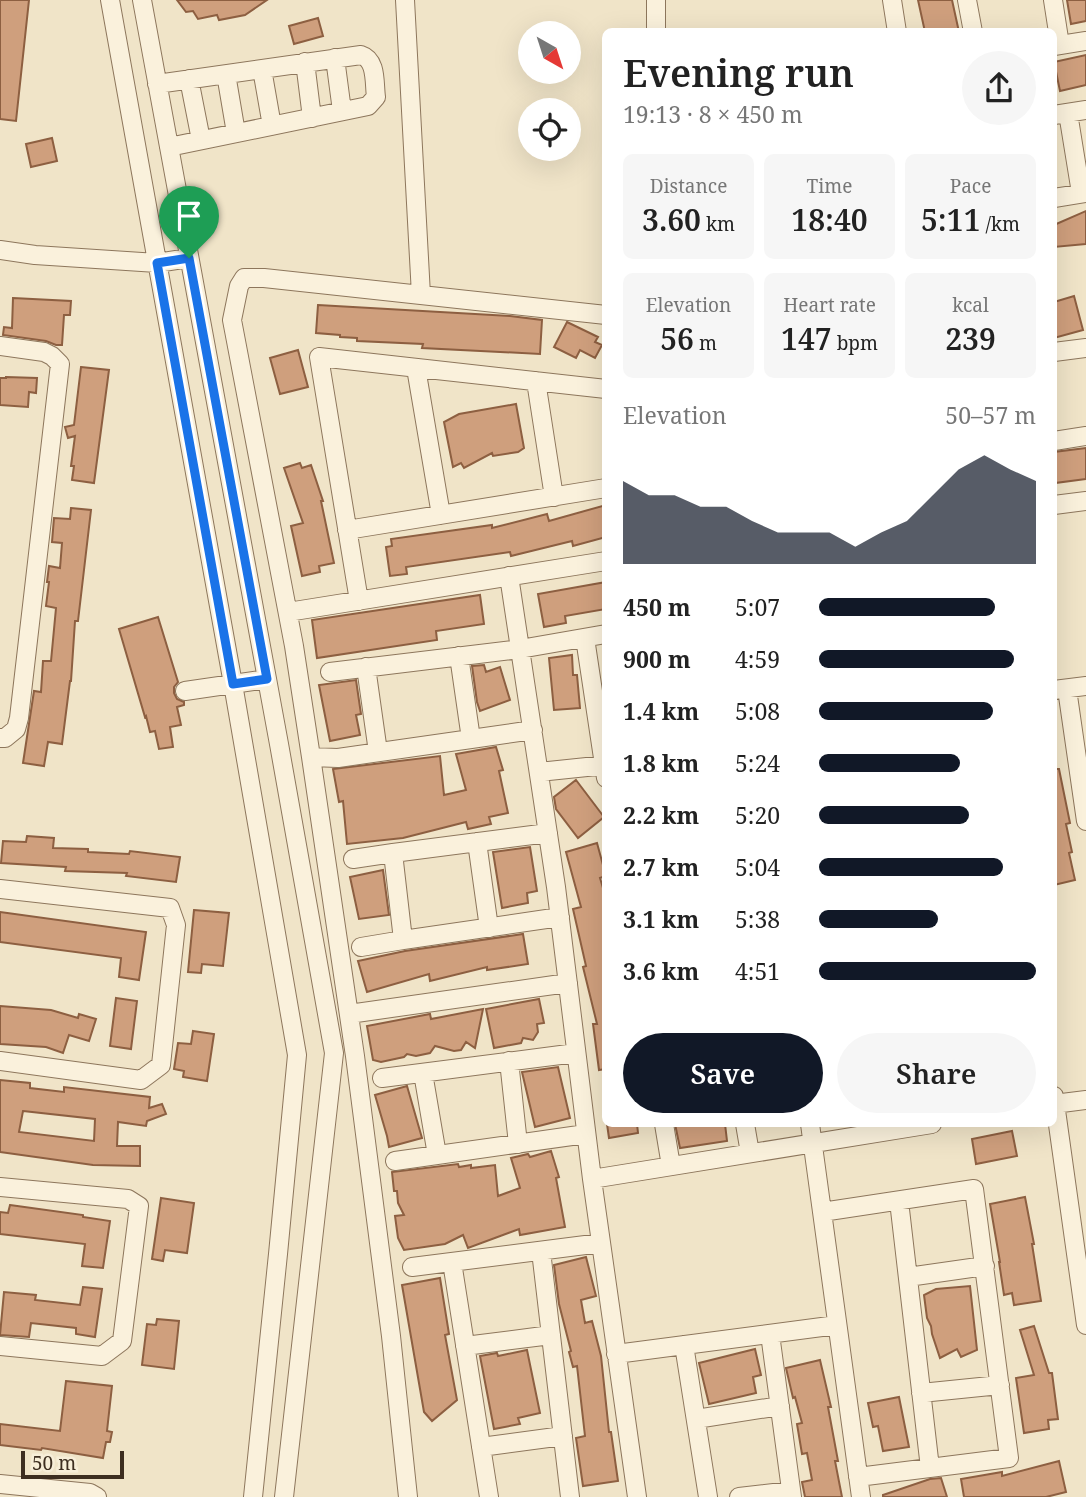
<!DOCTYPE html>
<html lang="en">
<head>
<meta charset="utf-8">
<style>
  body { margin:0; font-family:"Noto Serif",serif; background:#f6f6f6; color:#222; height:100vh; display:flex; flex-direction:column; font-size:26px; white-space:nowrap }
  * { box-sizing:border-box; margin:0 }
  p { font-size:23px; color:#767676 }
  .icon { flex:none; width:38px; height:38px; fill:none; stroke:currentColor; stroke-width:2; stroke-linecap:round; stroke-linejoin:round }
  .map { position:relative; flex:1; overflow:hidden }
  .panel { position:absolute; left:602px; top:28px; width:455px; height:1099px; display:flex; flex-direction:column; background:#fff; border-radius:10px; box-shadow:0 7px 28px #0002 }
  .panel>* { flex:none }
  .needle { width:46px; rotate:141deg }
  .tools { position:absolute; left:518px; top:21px; display:grid; gap:14px }
  .tools a { display:grid; place-items:center; width:63px; height:63px; border-radius:50%; background:#fff; box-shadow:0 7px 28px #0002; font-size:35px }
  .scale { position:absolute; left:21px; bottom:18px; width:103px; box-sizing:border-box; padding-left:7px; border:4px solid #3d2e20; border-top:0; font-size:19px; line-height:24px; white-space:nowrap; color:#3d2e20; -webkit-text-stroke:5px #f7eed8; paint-order:stroke }
  .pin { position:absolute; display:grid; place-items:center; width:60px; height:60px; color:#fff; margin:-72px -30px; border-radius:50% 50% 50% 0; rotate:-45deg; box-shadow:0 0 7px #0007 }
  .pin .icon { rotate:45deg }
  .round { display:grid; place-items:center; flex:none; width:74px; height:74px; border-radius:37px; background:#f6f6f6 }
  .summary { display:flex; align-items:center; justify-content:space-between; height:119px; padding:0 21px }
  h1 { font-size:38px; font-weight:600; line-height:52px }
  .metrics { display:grid; grid-template-columns:repeat(3,1fr); gap:10px; height:119px; padding:7px 21px }
  .metrics div { display:grid; align-content:center; border-radius:10px; background:#f6f6f6; text-align:center }
  .metrics b { font-size:30px; font-weight:600 }
  .metrics small { font-size:19px; font-weight:400 }
  .metrics p { font-size:19px }
  .chart { height:196px; padding:14px 21px }
  .chart p { display:flex; justify-content:space-between }
  .chart svg { width:100%; height:126px; margin-top:7px; fill:#111827; opacity:.7 }
  .action { display:flex; gap:14px; margin-top:auto; padding:14px 21px }
  .action a { flex:1; height:80px; border-radius:42px; background:#111827; color:#fff; font-size:28px; font-weight:600; line-height:80px; text-align:center }
  .action a+a { background:#f6f6f6; color:#222 }
  ul { padding:0 21px; list-style:none; font-size:23px }
  li { display:grid; grid-template-columns:112px 84px 1fr; align-items:center; height:52px }
  li i { height:18px; border-radius:9px; background:#111827 }
  .map>svg:first-child { display:block }
  .building { fill:#cf9f7d; stroke:#8d5f41; stroke-width:2; fill-rule:evenodd }
  .lines { fill:none; stroke-linecap:round; stroke-linejoin:round }
  .minor-casing { stroke:#8d765c; stroke-width:20 }
  .minor { stroke:#faf1dc; stroke-width:18 }
  .route-casing { stroke:#fff; stroke-width:14 }
  .route { stroke:#1a73e8; stroke-width:9 }
</style>
</head>
<body>
<div class="map">
<svg width="1086" height="1497" viewBox="0 0 1086 1497">
  <rect width="100%" height="100%" fill="#f0e4c8"/>
  <path class="building" d="M0 0H29L16 121 0 119Z
    M177 0H267L245 15 219 20 217 15 198 19 193 11 186 12Z
    M918 0H952L959 32H925Z
    M1067 0H1086V21L1071 24Z
    M318 18 323 36 294 44 289 26Z
    M1086 55V85L1060 91 1054 62Z
    M52 138 57 161 31 167 26 144Z
    M1086 211V244L1054 247V225Z
    M1074 296 1083 330 1054 338V302Z
    M13 298 71 301 70 315H64L62 345H56L46 341 3 335 4 327 12 328Z
    M318 305 510 316 542 320 540 354 422 348 423 344 357 341V338L340 337V335L316 333Z
    M567 322 598 337 595 342 602 345 595 358 580 350 576 358 554 347Z
    M298 350 308 387 280 394 270 358Z
    M81 367 109 370 94 483 72 480 74 466H71L75 436 68 438 65 427 74 425Z
    M6 377 37 378 36 393 29 392 28 407 0 405V378H6Z
    M516 404 524 448 518 452 493 456 492 453 464 468 461 463 453 467 444 422 459 414Z
    M1086 448V479L1055 483 1054 452Z
    M300 463 302 468 311 465 323 501H321L334 563 319 566 320 572 302 576 291 526 303 523 284 468Z
    M606 505V537L573 546 572 541 511 556 510 552 406 567 407 574 390 576 386 547 392 546 391 539 492 525V528L547 514 549 521Z
    M71 508 91 510 78 621H75L71 681H70L62 744 48 742 44 766 23 763 34 691 41 692 43 661H51L56 608 46 606 49 582H47L49 566 60 568 62 543 52 542 54 518 70 519Z
    M606 582V609L565 616 566 623 544 627 538 594Z
    M480 595 484 624 436 631 437 640 317 658 312 620Z
    M158 617 178 682 174 687V693L177 699 184 702V705L177 707 181 725 170 727 173 747 159 749 155 731 150 732 146 716 145 717 119 629Z
    M572 655 573 675H577L580 708 554 710 549 658Z
    M484 665 486 672 500 667 510 700 480 711 477 702 472 666Z
    M356 680 361 714 356 715 360 735 330 741 319 685Z
    M496 747 503 770 499 771 508 813 489 817 491 824 468 829 466 822 403 838 347 844 343 801 339 802 333 769 440 756 444 795 466 790 456 754Z
    M1054 769H1059L1070 823 1066 824 1072 852 1069 853 1075 880 1054 885Z
    M576 780 604 817 578 838 556 809 554 797Z
    M27 836 54 838 53 848 88 849V852L129 854 130 851 180 857 176 882 126 876 127 873 65 871 66 867 1 863 3 841 26 842Z
    M597 843 606 876 600 878 606 898V1069L599 1070 593 1024H597L583 967 586 966 573 909 581 907 566 852Z
    M530 847 537 891 527 893 528 903 502 908 493 852Z
    M383 870 389 915 359 919 350 877Z
    M194 910 229 913 223 966 202 964 201 973 188 972Z
    M0 912 146 932 139 980 119 977 121 958 0 942Z
    M523 934 528 964 487 970V967L430 981 429 974 367 992 358 961 405 951Z
    M116 998 137 1001 131 1049 110 1046Z
    M539 999 544 1023 537 1024 538 1032 533 1040 523 1038 521 1043 494 1048 486 1009Z
    M0 1006 51 1010 78 1018 79 1014 96 1019 89 1041 69 1035 63 1053 46 1047 0 1044Z
    M483 1009 475 1048 466 1042 461 1050 454 1051 435 1046 430 1053 416 1056 407 1054 404 1057 381 1062 373 1060 367 1026 430 1014 431 1019Z
    M193 1031 214 1034 207 1081 183 1077 184 1071 174 1069 178 1043 191 1044Z
    M558 1067 570 1118 535 1127 522 1072Z
    M0 1080 30 1083V1088L64 1092V1087L150 1097 149 1108 162 1104 166 1114 147 1121 146 1126 118 1122 117 1146H140V1166L93 1165 0 1152ZM23 1111 95 1119 94 1141 19 1132Z
    M407 1086 422 1138 389 1147 387 1136 375 1095Z
    M607 1124H637L638 1133 609 1138Z
    M675 1124H725L727 1141 680 1148Z
    M1012 1131 1017 1156 976 1164 972 1139Z
    M551 1151 559 1177 556 1178 565 1227 520 1235 519 1229 468 1248 463 1235 445 1244 404 1250 398 1238 395 1216 404 1215 398 1203 397 1191H394L392 1172 458 1164 459 1167 471 1165V1168L495 1165 498 1196 520 1188 511 1158 528 1154 530 1157Z
    M1025 1197 1034 1244H1032L1041 1301 1014 1305 1012 1293 1004 1295 999 1262H1000L990 1204Z
    M161 1198 194 1203 187 1253 165 1250 163 1261 152 1259Z
    M10 1205 83 1215V1217L110 1221 103 1268 82 1266 85 1244 0 1234V1212L8 1213Z
    M586 1257 596 1296 581 1300 585 1323 592 1321 601 1356 609 1432H611L618 1481 583 1486 576 1438 585 1436 577 1366 573 1367 569 1352 571 1351 559 1304 554 1265Z
    M440 1278 449 1334 445 1335 457 1400 432 1421 424 1412 402 1285Z
    M970 1286 977 1350 961 1357 957 1349 940 1358 932 1334 931 1326 927 1318 924 1295 936 1289Z
    M83 1287 102 1289 95 1337 76 1334V1328L31 1323 29 1337 0 1335 4 1292 36 1295 35 1300 80 1305Z
    M157 1319 179 1321 174 1369 142 1365 147 1324 156 1325Z
    M1034 1326 1049 1373H1052L1058 1419 1048 1420 1049 1429 1024 1433 1016 1378 1034 1375 1020 1330Z
    M755 1349 761 1375 753 1377 756 1393 709 1404 699 1363Z
    M527 1350 540 1413 518 1418 520 1424 494 1429 480 1356 497 1353 498 1356Z
    M820 1360 831 1407H828L838 1461H835L842 1497H805L802 1482 812 1480 807 1453 802 1454 797 1424 802 1423 795 1397 793 1398 786 1368Z
    M66 1381 112 1386 107 1431 112 1432 110 1442H106L103 1458 42 1448 41 1450 0 1445V1424L60 1431Z
    M899 1397 909 1447 883 1451 878 1426 873 1427 868 1403Z
    M1059 1461 1066 1492 1046 1497H964L961 1479 1002 1472V1476Z
    M941 1478 947 1497H883V1495L930 1479Z"/>
  <g class="lines">
    <g class="minor-casing">
      <path id="minor" d="M110 0 233 684 297 1055 278 1254 253 1497
        M142 0 279 744 334 1053 284 1497
        M405 0 421 295
        M892 0 897 32
        M967 0 973 32
        M1053 0 1060 45
        M656 32V0
        M1054 46 1086 41
        M335 58 342 111
        M305 62 312 118
        M262 69 272 126
        M226 74 236 133
        M189 79 201 140
        M157 84 361 55C377 60 374 83 376 97L368 106 169 147
        M1068 113 1081 193
        M1054 115 1086 110
        M1054 198 1086 193
        M0 250 35 255 157 263 189 258
        M0 346 44 352 52 356 60 364 19 718 16 729 5 738H0
        M1054 352 1086 348
        M416 368 441 515
        M536 381 554 497
        M1054 441 1086 436
        M1054 505 1086 501
        M347 530 606 488
        M509 576 556 887 592 1179 637 1497
        M359 601 319 357 606 389
        M288 612 606 561
        M585 638 606 778
        M366 667 378 752
        M330 672 520 649 606 634
        M1067 689 1086 821
        M1054 690 1086 686
        M185 691 267 679
        M471 739 533 730
        M311 757 338 758 471 739 459 656
        M539 772 606 765
        M548 833 393 853 403 940 560 917
        M477 842 489 928
        M353 859 393 853
        M0 889 170 908 176 925 161 1065 141 1080 0 1061
        M361 947 403 940
        M349 1014 568 983
        M509 1061 518 1144
        M423 1073 437 1155
        M382 1078 576 1053
        M1054 1096 1086 1325
        M1054 1104 1086 1100
        M664 1124 671 1166
        M745 1124 750 1153
        M810 1124 861 1497
        M395 1161 586 1134
        M592 1179 932 1124
        M0 1187 128 1199 139 1206 122 1341 102 1356 0 1346
        M899 1201 930 1468
        M822 1212 974 1189 1009 1458 858 1477
        M541 1251 570 1497
        M452 1262 489 1497
        M412 1267 601 1243
        M908 1277 985 1266
        M770 1334 792 1497
        M684 1345 708 1497
        M465 1346 551 1335
        M616 1354 837 1325
        M921 1393 1000 1385
        M696 1419 780 1406
        M481 1447 563 1436
        M0 1484 90 1493 97 1497
        M408 1497 391 1336 355 1056 311 757 294 646 232 320 239 286 244 278H264L606 315
        M739 1497 791 1491"/>
    </g>
    <use href="#minor" class="minor"/>
  </g>
  <g class="lines">
    <g class="route-casing">
      <path id="route" d="M189 258 267 679 233 684 157 263Z"/>
    </g>
    <use href="#route" class="route"/>
  </g>
</svg>
<div class="tools">
<a><svg class="needle" viewBox="-14 -14 28 28"><path d="M0-13l5 13h-10z" fill="#e53935"/><path d="M0 13l5-13h-10z" fill="#767676"/></svg></a>
<a><svg class="icon" aria-label="locate" viewBox="0 0 24 24"><circle cx="12" cy="12" r="6"/><path d="M12 2v4M12 18v4M2 12h4M18 12h4"/></svg></a>
</div>
<div class="scale">50 m</div>
<div class="pin" style="left:189px;top:258px;background:#1e9e55"><svg class="icon" aria-label="arrive" viewBox="0 0 24 24"><path d="M6 21V4h12l-3 4 3 4H6"/></svg></div>
<section class="panel">
<div class="summary"><div><h1>Evening run</h1><p>19:13 · 8 × 450 m</p></div><a class="round"><svg class="icon" aria-label="share" viewBox="0 0 24 24"><path d="M12 15V3M7 8l5-5 5 5M5 13v7h14v-7"/></svg></a></div>
<div class="metrics">
<div><p>Distance</p><b>3.60<small> km</small></b></div>
<div><p>Time</p><b>18:40</b></div>
<div><p>Pace</p><b>5:11<small> /km</small></b></div>
</div>
<div class="metrics">
<div><p>Elevation</p><b>56<small> m</small></b></div>
<div><p>Heart rate</p><b>147<small> bpm</small></b></div>
<div><p>kcal</p><b>239</b></div>
</div>
<div class="chart"><p><span>Elevation</span>50–57 m</p>
<svg viewBox="0 0 160 44" preserveAspectRatio="none"><path d="M0 44V15L10 20L20 20L30 24L40 24L50 29L60 33L70 33L80 33L90 38L100 33L110 29L120 20L130 11L140 6L150 11L160 15V44z"/></svg>
</div>
<ul>
<li><b>450 m</b>5:07<i style="width:81%"></i></li>
<li><b>900 m</b>4:59<i style="width:90%"></i></li>
<li><b>1.4 km</b>5:08<i style="width:80%"></i></li>
<li><b>1.8 km</b>5:24<i style="width:65%"></i></li>
<li><b>2.2 km</b>5:20<i style="width:69%"></i></li>
<li><b>2.7 km</b>5:04<i style="width:85%"></i></li>
<li><b>3.1 km</b>5:38<i style="width:55%"></i></li>
<li><b>3.6 km</b>4:51<i style="width:100%"></i></li>
</ul>
<div class="action"><a>Save</a><a>Share</a></div>
</section>
</div>
</body>
</html>
